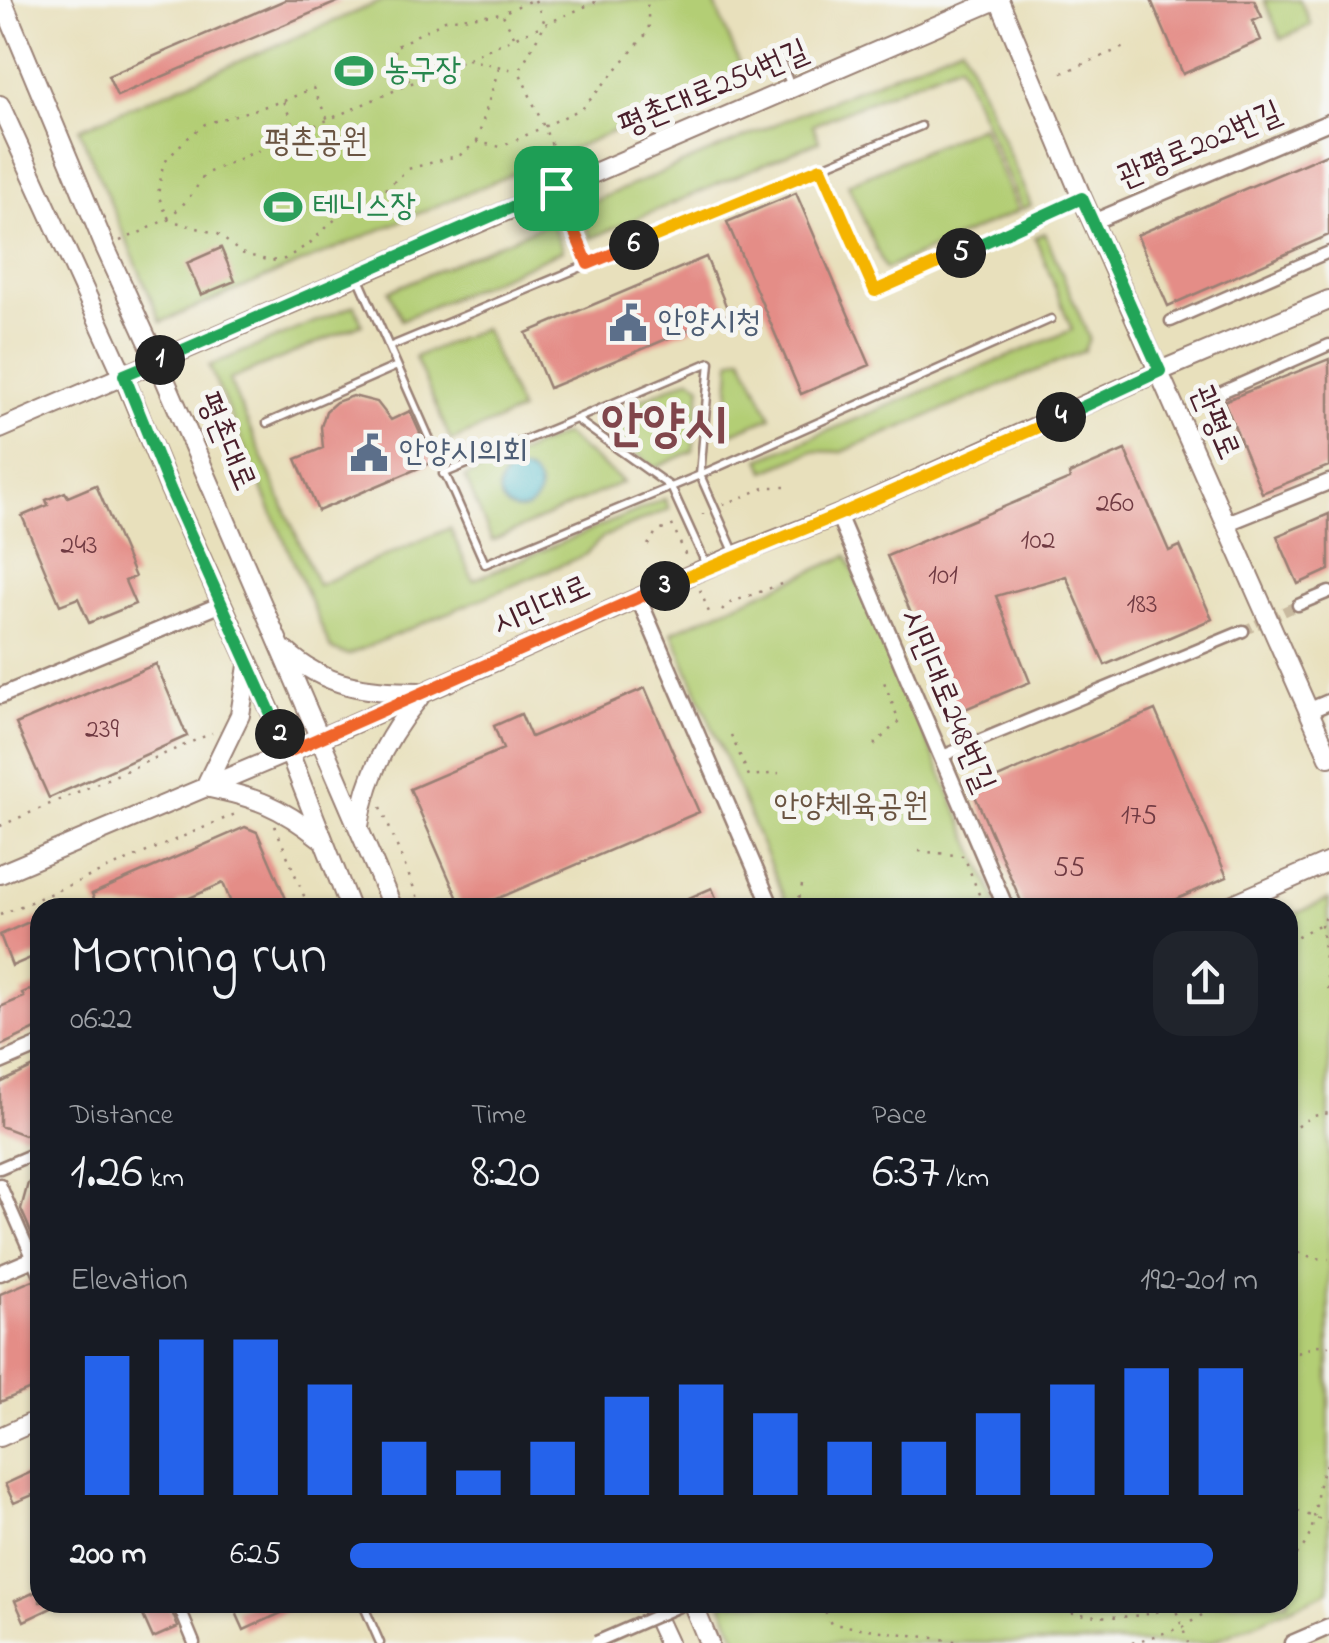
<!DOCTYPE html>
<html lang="en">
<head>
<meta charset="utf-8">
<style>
  body { margin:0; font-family:"Indie Flower","Poor Story",sans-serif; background:#20242c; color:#f1f3f6; height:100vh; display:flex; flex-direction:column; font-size:38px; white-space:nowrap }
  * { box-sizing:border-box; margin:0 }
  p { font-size:32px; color:#9ea1a6 }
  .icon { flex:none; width:55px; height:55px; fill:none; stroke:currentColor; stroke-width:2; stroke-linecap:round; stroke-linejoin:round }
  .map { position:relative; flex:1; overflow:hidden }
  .details { position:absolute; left:30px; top:898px; width:1268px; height:715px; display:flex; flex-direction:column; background:#171b24; border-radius:30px; box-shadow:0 2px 8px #0004 }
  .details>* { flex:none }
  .pin { position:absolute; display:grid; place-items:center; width:85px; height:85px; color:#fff; margin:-42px; border-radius:20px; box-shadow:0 5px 15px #0006 }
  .km { position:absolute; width:50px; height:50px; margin:-25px; border-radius:50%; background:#222; color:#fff; font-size:28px; line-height:50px; text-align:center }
  .round { display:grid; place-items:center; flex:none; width:105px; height:105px; border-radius:30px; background:#20242c }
  .summary { display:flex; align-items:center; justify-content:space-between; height:170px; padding:0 40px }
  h1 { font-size:55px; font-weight:600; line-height:75px }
  .figures { display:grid; grid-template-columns:repeat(3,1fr); gap:15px; height:170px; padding:10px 40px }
  .figures div { display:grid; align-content:center }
  .figures b { font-size:50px; font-weight:600 }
  .figures small { font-size:28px; font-weight:400 }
  .figures p { font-size:28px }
  .chart { height:280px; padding:20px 40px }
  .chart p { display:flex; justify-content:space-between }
  .chart svg { width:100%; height:180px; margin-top:10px; stroke:#2563eb; stroke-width:6 }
  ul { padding:0 40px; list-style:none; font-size:32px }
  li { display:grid; grid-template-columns:160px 120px 1fr; align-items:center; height:75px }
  li i { height:25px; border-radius:12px; background:#2563eb }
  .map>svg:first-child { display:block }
  .green { fill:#b3ce74; stroke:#7e7650; stroke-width:2.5 }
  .water { fill:#52bdce; stroke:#4e6e7c; stroke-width:2.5 }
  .building { fill:#e48d87 }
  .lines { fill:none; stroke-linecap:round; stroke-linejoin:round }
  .pedestrian-tunnel { stroke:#c8b99f; stroke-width:10; stroke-dasharray:10 5; stroke-linecap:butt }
  .service-casing { stroke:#998074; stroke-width:11 }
  .pedestrian-casing { stroke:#998074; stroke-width:15 }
  .minor-casing { stroke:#998074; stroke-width:19 }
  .tertiary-casing { stroke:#998074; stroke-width:22 }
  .path { stroke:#998074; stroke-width:2.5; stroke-dasharray:2.5 8; stroke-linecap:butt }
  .service { stroke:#fff; stroke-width:6 }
  .pedestrian { stroke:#fff; stroke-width:10 }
  .minor { stroke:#fff; stroke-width:14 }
  .tertiary { stroke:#fff; stroke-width:18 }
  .pedestrian-bridge-casing { stroke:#998074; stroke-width:15; stroke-linecap:butt }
  .pedestrian-bridge { stroke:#fff; stroke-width:10 }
  .split-1-casing { stroke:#fff; stroke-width:20 }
  .split-2-casing { stroke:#fff; stroke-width:20 }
  .split-3-casing { stroke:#fff; stroke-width:20 }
  .split-4-casing { stroke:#fff; stroke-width:20 }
  .split-5-casing { stroke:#fff; stroke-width:20 }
  .split-6-casing { stroke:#fff; stroke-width:20 }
  .split-7-casing { stroke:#fff; stroke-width:20 }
  .split-1 { stroke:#22a559; stroke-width:12 }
  .split-2 { stroke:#22a559; stroke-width:12 }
  .split-3 { stroke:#f0652b; stroke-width:12 }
  .split-4 { stroke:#f5b400; stroke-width:12 }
  .split-5 { stroke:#22a559; stroke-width:12 }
  .split-6 { stroke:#f5b400; stroke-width:12 }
  .split-7 { stroke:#f0652b; stroke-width:12 }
  .labels { text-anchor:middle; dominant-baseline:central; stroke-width:10; stroke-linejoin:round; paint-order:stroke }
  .number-label { font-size:28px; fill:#703a42 }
  .leisure-label { font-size:32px; fill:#27864d; stroke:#f6f6f2; text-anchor:start }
  .street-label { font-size:32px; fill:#4a1f2b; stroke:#f6f6f2 }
  .park-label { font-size:32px; fill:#6a5441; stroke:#f6f6f2 }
  .service-label { font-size:32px; fill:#4e5e75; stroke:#f6f6f2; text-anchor:start }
  .town-label { font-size:52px; font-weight:bold; fill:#80464b; stroke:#f6f6f2 }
</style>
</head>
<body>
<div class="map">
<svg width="1329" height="1643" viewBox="0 0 1329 1643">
  <rect width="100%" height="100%" fill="#f6f6f2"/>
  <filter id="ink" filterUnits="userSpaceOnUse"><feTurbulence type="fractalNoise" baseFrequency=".01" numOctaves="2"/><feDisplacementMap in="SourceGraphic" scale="20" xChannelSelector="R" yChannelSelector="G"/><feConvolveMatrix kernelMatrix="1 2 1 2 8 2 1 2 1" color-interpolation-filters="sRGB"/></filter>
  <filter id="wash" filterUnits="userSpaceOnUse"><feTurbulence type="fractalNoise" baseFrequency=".0048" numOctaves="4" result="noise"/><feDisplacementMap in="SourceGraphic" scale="40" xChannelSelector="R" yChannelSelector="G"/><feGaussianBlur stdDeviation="2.25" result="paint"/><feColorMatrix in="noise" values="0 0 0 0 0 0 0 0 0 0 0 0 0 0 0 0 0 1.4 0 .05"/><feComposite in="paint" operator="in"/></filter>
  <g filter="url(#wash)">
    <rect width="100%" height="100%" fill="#e8e0bc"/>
    <path class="green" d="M384 0H713L745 76 161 322 79 129Z
      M1264 0H1300L1311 25 1281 39Z
      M962 45 1031 205 1022 209 959 63 813 125 819 141 591 238 578 208Z
      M981 126 1018 211 885 269 848 184Z
      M551 222 563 250 401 320 389 291Z
      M1045 233 1089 338 1084 351 842 452 813 451 765 471 760 459 1072 330 1035 237Z
      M355 305 362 324 229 380 318 585 450 528 473 580 665 499 669 509 603 537 585 555 348 655 331 649 209 366Z
      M484 328 520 411 451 441 415 357Z
      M742 356 771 417 727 435 731 360Z
      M691 378 701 386 693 451 655 468 604 428 606 415Z
      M564 434 623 482 492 541 465 477Z
      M847 556 999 907H788L672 632Z
      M1329 899V1591L1209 1643H739L721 1603 1288 1602V917Z"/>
    <path class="water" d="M499 490a20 20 0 1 1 40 0a20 20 0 1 1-40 0Z"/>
    <g id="blocks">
      <path class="building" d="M285 0H342L117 96 108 76Z
        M1151 0H1254L1262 17 1253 21 1261 40 1183 74Z
        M1329 153V235L1168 306 1137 235Z
        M796 193 870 365 801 394 727 222Z
        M221 248 235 281 201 295 187 263Z
        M706 257 729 313 549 388 526 333Z
        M1329 359V466L1262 493 1224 401Z
        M353 396 377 402 391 420 410 411 433 462 318 511 296 459 323 448 321 427 326 411 336 402Z
        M1125 450 1169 551 1180 546 1212 619 1105 665 1066 576 996 596 1030 682 953 714 887 556 1070 479 1069 474Z
        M96 485 135 577 125 581 135 604 89 623 78 598 60 605 22 516 48 505 46 500 65 492 68 497Z
        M1329 514V570L1298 584 1277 536Z
        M156 664 187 736 49 798 16 724Z
        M645 688 699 812 476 908H462L410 789 503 749 494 726 521 714 531 737Z
        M1155 710 1227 877 1157 908H1024L972 789Z
        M245 827 257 832 290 908H233L223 883 176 904 177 908H98L92 894Z
        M712 888 720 908H666Z
        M40 917V954L12 966 0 935Z
        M40 985V1027L0 1046V1007L24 997 22 993Z
        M40 1064V1128L24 1135 0 1126V1083Z
        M40 1177V1246H37L21 1209 28 1183Z
        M33 1280 40 1291V1385L0 1402V1294Z
        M40 1468V1492L14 1503 5 1484Z
        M40 1590V1602H64L24 1621 15 1601Z
        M137 1602H168L178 1627 153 1638Z
        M252 1602H305L244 1630 235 1610Z"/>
    </g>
  </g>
  <g filter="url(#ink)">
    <use href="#blocks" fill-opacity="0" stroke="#998074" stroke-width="2.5"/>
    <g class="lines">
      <path class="pedestrian-tunnel" d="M1243 631 1298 605"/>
      <g class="service-casing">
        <path id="service" d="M778 55 791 86
          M821 168 875 291 1079 200
          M557 192 589 264
          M359 279 485 564 700 475 1051 319
          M389 347 921 126
          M267 423 397 366
          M443 474 576 419
          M706 564 671 487 576 419 710 362 700 475 735 554
          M362 1602 380 1643"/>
      </g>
      <g class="pedestrian-casing">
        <path id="pedestrian" d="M1171 321 1329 252
          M1206 399 1329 345
          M1298 605 1329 592
          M940 757 1243 631
          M0 1168 40 1151
          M0 1184 40 1275
          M177 1602 194 1643"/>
      </g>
      <g class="minor-casing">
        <path id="minor" d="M1093 222 1329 122
          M838 515 1006 908
          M1225 524 1329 482
          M638 597 772 908
          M0 696 222 604
          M1310 710 1329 702
          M0 1062 40 1045
          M0 1273 40 1256
          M1292 1643 1329 1627"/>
      </g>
      <g class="tertiary-casing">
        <path id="tertiary" d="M2 0 105 247 157 361 393 908
          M999 0 1082 198 1329 757
          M0 105 123 375 170 489 289 752 350 908
          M0 429 996 0
          M286 651C325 687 368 692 419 692
          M248 666 240 715 205 787C255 797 280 806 320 838
          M359 826C366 777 387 736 419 698
          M0 874 289 752 736 555 838 515 1160 371 1329 300
          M1224 908 1329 862
          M0 1437 40 1419
          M649 1602 668 1643
          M692 1602 709 1643"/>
      </g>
      <path class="path" d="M535 0 545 24 519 71 563 170
        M514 36 502 13 532 0
        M467 59 518 71
        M1062 73 1129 45
        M409 81 393 48 445 20 502 13
        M284 101 313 88 328 120
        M297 133 283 101 205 124 183 142 163 164 158 195 169 220 218 234 241 253 270 261 285 259 310 243 358 198 387 188 408 169 460 155 477 142 501 147 583 108 649 31 647 0
        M477 141 499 67
        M120 241C164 222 179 217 205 174L600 0
        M723 505 766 487H786
        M703 514V515
        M676 533 687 559
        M648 545 656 532 675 525
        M700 590 710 615
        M722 610 727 604 784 583
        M731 735 749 776 779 773
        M874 745 899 721 883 679
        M381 807 422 908
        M0 826 212 733
        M275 826 309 908
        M919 851 964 856 980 897
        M797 908 802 885
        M0 915 240 812
        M1321 924 1329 994
        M1288 941 1321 924 1329 910
        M1288 1132 1313 1116 1329 1113
        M1288 1249 1314 1258 1329 1259
        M1288 1357 1317 1345 1329 1346
        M1288 1394V1448
        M1288 1507 1329 1523
        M1288 1561C1327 1536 1307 1492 1329 1459
        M821 1602 831 1624 970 1643
        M1031 1602C1075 1617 1138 1626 1180 1602
        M1173 1602 1188 1643
        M715 1606 724 1602
        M1132 1643 1183 1627 1222 1602"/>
      <use href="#service" class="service"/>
      <use href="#pedestrian" class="pedestrian"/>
      <use href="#minor" class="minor"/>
      <use href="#tertiary" class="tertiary"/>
      <g class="pedestrian-bridge-casing">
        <path id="pedestrian-bridge" d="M596 1642 688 1602"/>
      </g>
      <use href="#pedestrian-bridge" class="pedestrian-bridge"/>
    </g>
  </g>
  <g class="lines" filter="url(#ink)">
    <g class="split-1-casing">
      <path id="split-1" d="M160 360 556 188"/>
    </g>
    <g class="split-2-casing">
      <path id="split-2" d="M160 360 124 375 170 489 280 734"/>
    </g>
    <g class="split-3-casing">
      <path id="split-3" d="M280 734 288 752 665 586"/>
    </g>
    <g class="split-4-casing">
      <path id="split-4" d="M665 586 838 515 1061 417"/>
    </g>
    <g class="split-5-casing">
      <path id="split-5" d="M961 253 1082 198 1160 371 1061 417"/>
    </g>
    <g class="split-6-casing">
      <path id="split-6" d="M634 245 821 168 875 291 961 253"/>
    </g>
    <g class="split-7-casing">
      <path id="split-7" d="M556 188 588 264 634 245"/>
    </g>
    <use href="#split-1" class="split-1"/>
    <use href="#split-2" class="split-2"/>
    <use href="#split-3" class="split-3"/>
    <use href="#split-4" class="split-4"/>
    <use href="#split-5" class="split-5"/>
    <use href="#split-6" class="split-6"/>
    <use href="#split-7" class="split-7"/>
  </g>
  <defs>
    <g id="stadium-bare" transform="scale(3)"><path d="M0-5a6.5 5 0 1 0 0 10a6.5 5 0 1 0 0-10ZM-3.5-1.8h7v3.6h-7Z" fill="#2e9e5b" stroke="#f6f6f2" stroke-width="2.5" paint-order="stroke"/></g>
    <g id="civic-bare" transform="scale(3)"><path d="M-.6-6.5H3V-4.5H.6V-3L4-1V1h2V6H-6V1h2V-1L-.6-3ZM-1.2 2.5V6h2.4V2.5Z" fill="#5c6f8a" stroke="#f6f6f2" stroke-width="2.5" paint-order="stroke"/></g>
  </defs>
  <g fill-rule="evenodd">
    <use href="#stadium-bare" x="354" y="71"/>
    <use href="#stadium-bare" x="283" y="207"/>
    <use href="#civic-bare" x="628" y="323"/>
    <use href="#civic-bare" x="369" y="453"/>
  </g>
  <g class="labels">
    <g class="number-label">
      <text x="1115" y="504">260</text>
      <text x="1038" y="541">102</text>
      <text x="79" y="546">243</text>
      <text x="943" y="576">101</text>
      <text x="1142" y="605">183</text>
      <text x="102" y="730">239</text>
      <text x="1139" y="816">175</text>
      <text x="1069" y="868">55</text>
    </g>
    <g class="leisure-label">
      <text x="384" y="71">농구장</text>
      <text x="313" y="207">테니스장</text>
    </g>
    <g class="street-label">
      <text transform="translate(714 90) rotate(-23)">평촌대로254번길</text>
      <text transform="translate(1200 146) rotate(-23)">관평로202번길</text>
      <text transform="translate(1214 423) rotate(67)">관평로</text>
      <text transform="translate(225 442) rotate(67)">평촌대로</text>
      <text transform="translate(542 607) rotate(-24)">시민대로</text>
      <text transform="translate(946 701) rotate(67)">시민대로248번길</text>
    </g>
    <g class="park-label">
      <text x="316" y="143">평촌공원</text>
      <text x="851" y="807">안양체육공원</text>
    </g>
    <g class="service-label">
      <text x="658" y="323">안양시청</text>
      <text x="399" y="453">안양시의회</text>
    </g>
    <g class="town-label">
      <text x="664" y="427">안양시</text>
    </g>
  </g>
</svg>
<div class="pin" style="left:556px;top:188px;background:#1e9e55"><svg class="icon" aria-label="arrive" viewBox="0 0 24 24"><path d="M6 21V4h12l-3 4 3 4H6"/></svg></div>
<b class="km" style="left:160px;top:360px">1</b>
<b class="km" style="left:280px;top:734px">2</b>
<b class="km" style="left:665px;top:586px">3</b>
<b class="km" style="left:1061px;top:417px">4</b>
<b class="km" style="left:961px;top:253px">5</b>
<b class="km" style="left:634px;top:245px">6</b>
<section class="details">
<div class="summary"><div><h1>Morning run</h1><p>06:22</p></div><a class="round"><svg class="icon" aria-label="share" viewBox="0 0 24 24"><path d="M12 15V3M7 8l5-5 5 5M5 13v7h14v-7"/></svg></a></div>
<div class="figures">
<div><p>Distance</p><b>1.26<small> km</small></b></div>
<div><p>Time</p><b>8:20</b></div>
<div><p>Pace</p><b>6:37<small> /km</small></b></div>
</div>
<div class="chart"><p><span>Elevation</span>192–201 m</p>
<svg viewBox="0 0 160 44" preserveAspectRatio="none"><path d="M5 44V10M15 44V6M25 44V6M35 44V17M45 44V31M55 44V38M65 44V31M75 44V20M85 44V17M95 44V24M105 44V31M115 44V31M125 44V24M135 44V17M145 44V13M155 44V13"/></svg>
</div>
<ul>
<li><b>200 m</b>6:25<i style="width:95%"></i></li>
</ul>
</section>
</div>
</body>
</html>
